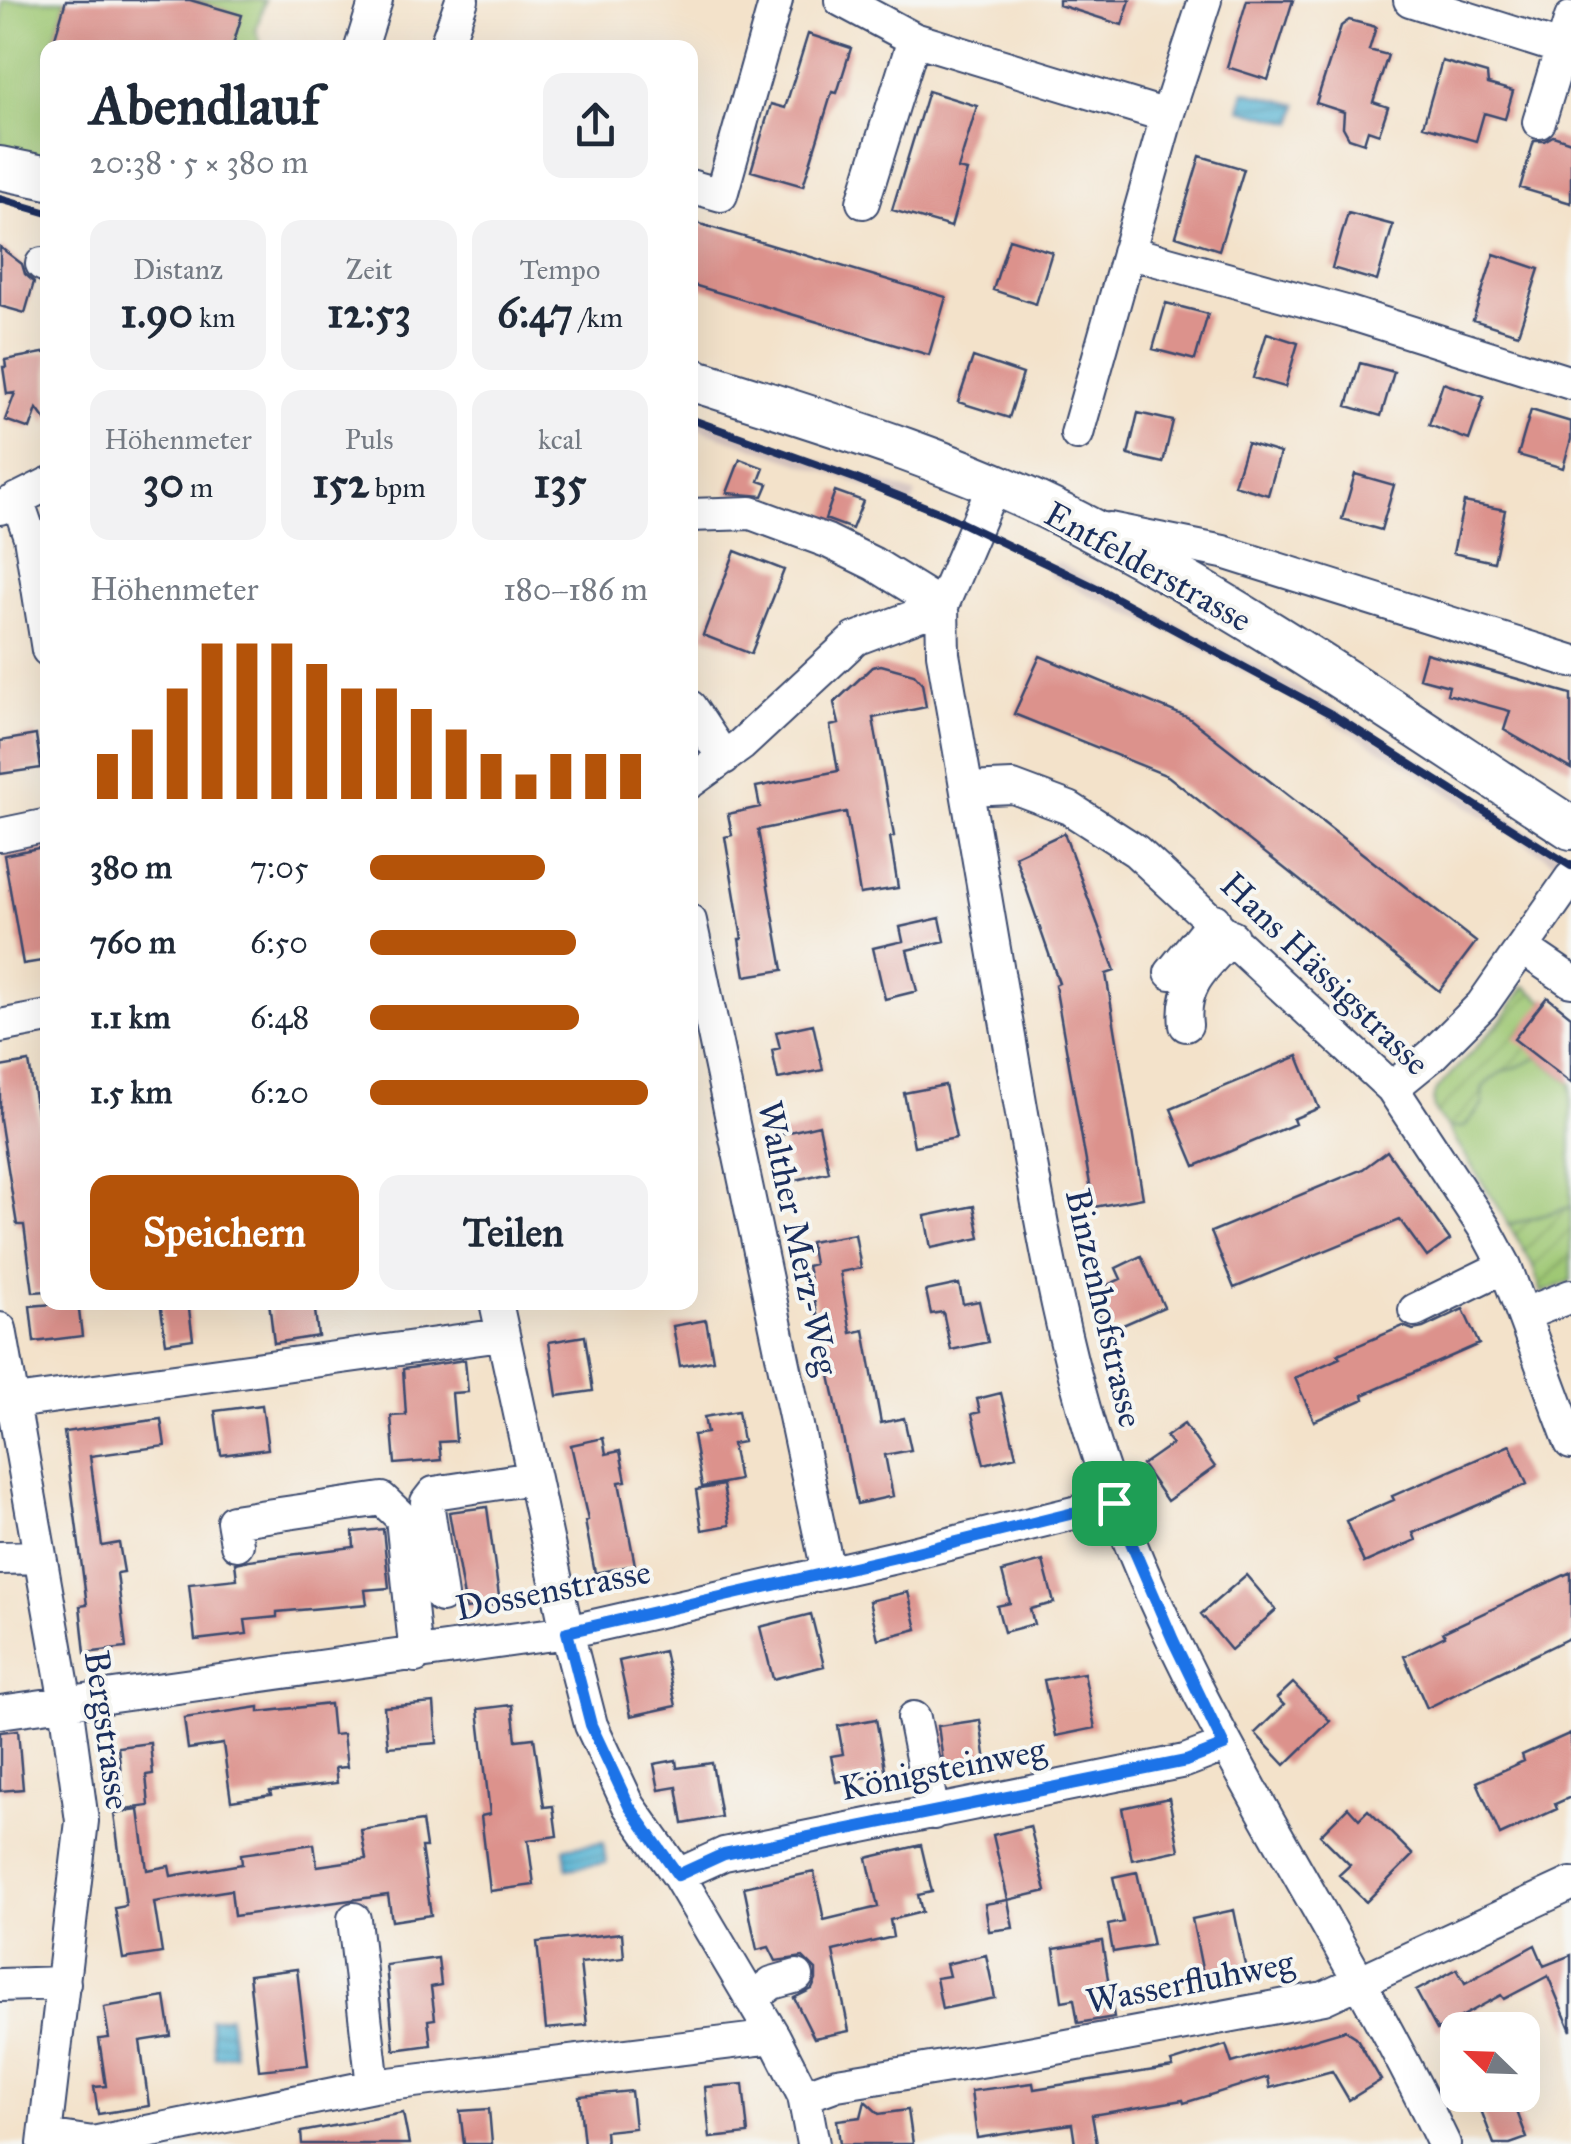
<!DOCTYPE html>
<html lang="de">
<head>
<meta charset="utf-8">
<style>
  body { margin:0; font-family:"IM FELL Great Primer",serif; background:#f2f2f3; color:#1f2937; height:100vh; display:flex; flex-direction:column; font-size:38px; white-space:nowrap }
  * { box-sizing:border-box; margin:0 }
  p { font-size:32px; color:#747a83 }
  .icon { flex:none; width:55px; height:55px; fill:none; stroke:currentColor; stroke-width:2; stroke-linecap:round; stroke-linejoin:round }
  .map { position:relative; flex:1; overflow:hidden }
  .drawer { position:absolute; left:40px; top:40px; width:658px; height:1270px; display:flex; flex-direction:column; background:#fff; border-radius:20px; box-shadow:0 10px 40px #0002 }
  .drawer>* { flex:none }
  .needle { width:65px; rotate:293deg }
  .buttons { position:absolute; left:1440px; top:2012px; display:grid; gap:20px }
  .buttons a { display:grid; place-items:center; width:100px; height:100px; border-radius:20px; background:#fff; box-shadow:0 10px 40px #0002; font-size:50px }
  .pin { position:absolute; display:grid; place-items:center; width:85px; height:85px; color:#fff; margin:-42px; border-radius:20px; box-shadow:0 5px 15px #0006 }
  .round { display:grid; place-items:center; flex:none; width:105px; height:105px; border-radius:20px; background:#f2f2f3 }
  .summary { display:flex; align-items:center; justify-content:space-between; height:170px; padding:0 50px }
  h1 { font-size:55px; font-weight:800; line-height:75px }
  .figures { display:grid; grid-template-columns:repeat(3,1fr); gap:15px; height:170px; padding:10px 50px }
  .figures div { display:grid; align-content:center; border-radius:20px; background:#f2f2f3; text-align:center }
  .figures b { font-size:42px; font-weight:800 }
  .figures small { font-size:28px; font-weight:400 }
  .figures p { font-size:28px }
  .chart { height:280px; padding:20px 50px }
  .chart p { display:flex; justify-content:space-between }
  .chart svg { width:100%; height:180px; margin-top:10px; stroke:#b45309; stroke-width:6 }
  .primary-button { display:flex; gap:20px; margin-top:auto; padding:20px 50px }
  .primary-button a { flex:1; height:115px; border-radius:20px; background:#b45309; color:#fff; font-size:40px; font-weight:800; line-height:115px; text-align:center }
  .primary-button a+a { background:#f2f2f3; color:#1f2937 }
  ul { padding:0 50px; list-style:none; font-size:32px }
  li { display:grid; grid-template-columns:160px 120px 1fr; align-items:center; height:75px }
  li i { height:25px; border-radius:12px; background:#b45309 }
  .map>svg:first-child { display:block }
  .railway { fill:#d1c0bc }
  .grass { fill:#9ec773; stroke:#5c7b68; stroke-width:2.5 }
  .garden { fill:url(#garden-furrows); stroke:#5c7b68; stroke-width:2.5 }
  .water { fill:url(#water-rules); stroke:#387098; stroke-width:2.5 }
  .building { fill:#dc928c }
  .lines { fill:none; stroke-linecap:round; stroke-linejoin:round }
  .minor-casing { stroke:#3b4a6e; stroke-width:36 }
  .major-casing { stroke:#3b4a6e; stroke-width:46 }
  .minor { stroke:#fff; stroke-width:32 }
  .major { stroke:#fff; stroke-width:42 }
  .rail { stroke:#1b2f5e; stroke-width:8 }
  .route-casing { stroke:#fff; stroke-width:20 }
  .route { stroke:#1a73e8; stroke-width:12 }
  .labels { text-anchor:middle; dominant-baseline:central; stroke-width:8; stroke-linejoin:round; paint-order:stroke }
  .street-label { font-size:35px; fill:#1b2f5e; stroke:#f6f6f2 }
</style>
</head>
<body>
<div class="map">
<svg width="1571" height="2144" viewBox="0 0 1571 2144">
  <defs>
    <pattern id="garden-furrows" width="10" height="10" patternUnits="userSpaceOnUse" patternTransform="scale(2.5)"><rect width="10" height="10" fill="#9ec773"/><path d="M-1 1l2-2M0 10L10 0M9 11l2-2" fill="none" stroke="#80a262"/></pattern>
    <pattern id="water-rules" width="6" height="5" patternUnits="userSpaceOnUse" patternTransform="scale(2.5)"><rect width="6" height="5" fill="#54b2d2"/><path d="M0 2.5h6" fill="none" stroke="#4591ae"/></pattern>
  </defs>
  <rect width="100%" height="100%" fill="#f6f6f2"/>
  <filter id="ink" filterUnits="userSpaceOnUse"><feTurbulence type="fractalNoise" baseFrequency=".01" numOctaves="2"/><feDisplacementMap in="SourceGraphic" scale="20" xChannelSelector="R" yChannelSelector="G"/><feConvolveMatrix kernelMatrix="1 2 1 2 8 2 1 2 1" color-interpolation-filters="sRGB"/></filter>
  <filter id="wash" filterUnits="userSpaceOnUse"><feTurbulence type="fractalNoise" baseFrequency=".0048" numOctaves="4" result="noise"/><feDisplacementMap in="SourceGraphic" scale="40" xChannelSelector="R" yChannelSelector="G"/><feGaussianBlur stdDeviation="2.25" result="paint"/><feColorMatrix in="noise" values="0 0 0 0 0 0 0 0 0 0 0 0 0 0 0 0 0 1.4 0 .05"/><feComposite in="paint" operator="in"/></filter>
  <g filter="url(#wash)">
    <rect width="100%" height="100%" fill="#f3e2ca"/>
    <path class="railway" d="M690 415 916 494 911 507 846 479 690 426Z
      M1055 561 1259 666 1349 717 1571 858V873L1389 755 1289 697 1185 640 1048 575Z"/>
    <path class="grass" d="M2 0H66L52 47 48 48 47 158 0 152Z
      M190 0H265L256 30 262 47H232L241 15Z
      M1538 1057 1571 1083V1207L1509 1225 1448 1128 1464 1127 1483 1104 1482 1088C1503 1065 1514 1072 1538 1057Z"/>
    <path class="garden" d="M1525 986 1544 1001 1538 1057C1514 1072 1503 1065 1482 1088L1483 1104 1464 1127 1448 1128C1437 1116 1428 1107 1436 1090L1503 1018Z
      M1571 1207V1281L1542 1293 1532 1264 1509 1225Z"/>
    <path class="water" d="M1244 91 1298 105 1294 123 1240 109Z
      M603 1842 606 1863 567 1869 564 1848Z
      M229 2016 234 2054 215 2057 210 2019Z"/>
    <g id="blocks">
      <path class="building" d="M66 0H190L242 15 232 48H52Z
        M1059 0H1130L1122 25 1059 5Z
        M1247 0H1293L1268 80 1227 67Z
        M1349 20 1376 27 1369 50 1388 55 1373 102 1388 107 1379 134 1368 130 1364 143 1349 138 1343 127 1344 112 1316 103 1341 26Z
        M808 34 851 48 837 93 832 92 803 186 751 171 771 104 785 108Z
        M1442 61 1487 74 1488 84 1513 91 1505 119 1484 113 1476 141 1423 126Z
        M928 91 977 106 958 169 967 171 951 227 892 210Z
        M1553 136 1571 142V203L1520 188 1534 141H1544Z
        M1200 156 1244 169 1219 250 1176 236Z
        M1348 213 1393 225 1377 281 1332 268Z
        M690 221 946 297 929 355 690 284Z
        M1009 239 1052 252 1036 304 993 290Z
        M0 247 22 264 25 274 34 282 25 313 0 306Z
        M1494 254 1539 269 1518 334 1473 320Z
        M1166 303 1208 314 1195 360 1153 349Z
        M1267 333 1298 343 1285 387 1253 378Z
        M48 352V424L37 409 30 429 5 420 15 393 7 394 3 367H6L5 360Z
        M973 357 1023 374 1009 418 958 402Z
        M1360 363 1394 372 1381 416 1347 406Z
        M1443 383 1484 397 1469 440 1429 425Z
        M1531 410 1571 422V439L1563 468 1518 455Z
        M1138 413 1173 421 1163 463 1128 455Z
        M1247 443 1280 453 1268 495 1234 485Z
        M740 459 764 468 759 481 768 484 763 496 727 493Z
        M1355 474 1394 485 1381 530 1342 519Z
        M835 491 863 501 852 529 825 519Z
        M1464 502 1505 510 1494 562 1453 553Z
        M735 551 784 570 751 654 703 635Z
        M1426 653 1571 694V769L1504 730 1510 711 1447 694 1449 686 1419 678Z
        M1040 656 1189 718 1476 942 1439 991 1168 776 1014 714Z
        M881 665 914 674 922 683 926 707 873 718 894 836 890 837 898 888 860 894 846 812 758 830 783 970 745 976 739 939H742L725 837 732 835 728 814 760 807 756 787 838 771 830 726 839 724 834 703 872 667Z
        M36 735 41 768 0 774V741Z
        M1064 833 1115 971 1106 974 1143 1198 1094 1207 1055 985 1059 983 1015 856Z
        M48 846V960L23 964 4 855Z
        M940 918 945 941 907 950 917 991 885 999 873 948 903 941 900 927Z
        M1547 997 1571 1016V1083L1514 1039Z
        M813 1024 823 1070 778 1079 772 1050 780 1048 776 1032Z
        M1298 1056 1319 1108 1293 1119 1295 1124 1195 1166 1171 1109Z
        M29 1062 40 1131 48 1130V1291L33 1292 24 1225H17L0 1119V1067Z
        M945 1085 956 1138 914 1146 904 1093Z
        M819 1125 829 1172 792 1181 781 1134Z
        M1387 1151 1450 1240 1427 1257 1400 1220 1234 1288 1211 1232 1363 1169Z
        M974 1206 980 1238 931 1248 925 1216Z
        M855 1234 861 1268 840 1272 851 1333 864 1330 881 1423 904 1418 911 1450 885 1455 893 1496 857 1504 807 1266 814 1264 810 1242Z
        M1141 1256 1164 1307 1107 1332 1090 1293 1121 1279 1116 1268Z
        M959 1284 963 1304 979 1301 988 1342 951 1350 943 1312 931 1314 926 1291Z
        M78 1302 82 1336 34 1342 30 1306Z
        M160 1302H188L193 1339 166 1343Z
        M269 1302H314L318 1336 274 1343Z
        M1463 1309 1479 1344 1363 1395 1364 1399 1314 1421 1295 1378 1340 1358 1338 1354 1403 1326 1413 1330 1423 1328Z
        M706 1320 713 1360 680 1366 673 1326Z
        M585 1336 593 1391 557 1396 549 1342Z
        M465 1360 468 1392 452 1393 456 1441 439 1442 441 1460 395 1464 391 1416 406 1415 403 1369Z
        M1001 1393 1016 1456 984 1464 972 1414 980 1412 977 1399Z
        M262 1405 268 1449 221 1455 215 1411Z
        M738 1411 743 1442 732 1444 739 1480 702 1487 693 1435 707 1433 704 1417Z
        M161 1419 165 1446 90 1456 102 1546 119 1543 124 1572 117 1573 126 1648 85 1653 80 1606 87 1605 64 1432Z
        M1184 1424 1215 1467 1167 1501 1142 1465 1172 1444 1166 1437Z
        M603 1438 606 1454 620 1451 626 1481 619 1482 635 1565 595 1573 585 1521 588 1520 571 1445Z
        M1510 1445 1527 1484 1413 1533 1416 1540 1364 1563 1346 1521 1394 1500 1392 1496Z
        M723 1485 730 1525 702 1530 696 1490Z
        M487 1507 500 1604 466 1609 449 1512Z
        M383 1529 389 1588 365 1590 367 1604 277 1612V1617L245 1620 247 1634 195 1640 189 1584 237 1579 235 1563 249 1560 354 1547 353 1532Z
        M1043 1561 1054 1603 1030 1609 1034 1624 1004 1632 997 1606 1010 1603 1002 1572Z
        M1571 1572V1637L1427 1708 1404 1656 1445 1636 1443 1632Z
        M1246 1575 1276 1610 1231 1650 1201 1614Z
        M908 1592 917 1629 878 1639 869 1601Z
        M811 1614 824 1666 773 1679 760 1627Z
        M664 1651 676 1706 631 1716 619 1661Z
        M1084 1673 1095 1728 1056 1736 1044 1680Z
        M1293 1683 1330 1721 1285 1765 1255 1733 1284 1705 1277 1698Z
        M434 1703 437 1743 388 1747 384 1707Z
        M330 1704 333 1735 343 1734 347 1767 335 1768 337 1783 270 1791 271 1795 231 1801 223 1744 188 1749 184 1718 259 1707V1712Z
        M512 1705 516 1740 534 1738 544 1807 553 1806 557 1836 528 1840 534 1885 490 1891 481 1816 490 1814 478 1709Z
        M876 1719 886 1774 836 1782 831 1756 843 1754 838 1726Z
        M980 1720 986 1762 944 1768 938 1726Z
        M18 1730 23 1789 0 1791V1732Z
        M1571 1733V1797L1555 1804 1557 1809 1500 1835 1477 1782 1524 1761 1522 1755Z
        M150 1743 153 1774 146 1775 149 1806 125 1809 118 1747Z
        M676 1760 677 1768 712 1763 721 1817 683 1824 677 1787 659 1790 654 1764Z
        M1169 1798 1179 1850 1132 1860 1122 1808Z
        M1348 1807 1359 1819 1368 1810 1413 1855 1366 1902 1339 1875 1350 1865 1320 1835Z
        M139 1810 147 1870 169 1866 171 1876 242 1864 241 1854 314 1844 317 1866 366 1859 361 1830 422 1821 426 1847H421L431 1915 392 1921 388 1895 234 1916 231 1890 154 1902 162 1953 123 1959 115 1908 126 1906 114 1813Z
        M1030 1826 1046 1891 1008 1900 993 1835Z
        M921 1845 932 1892 918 1895 922 1912 890 1920 893 1937 833 1951 849 2031 814 2038 794 1998 812 1989 816 1980V1970L803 1957 776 1961 769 1947 757 1950 744 1887 814 1872 824 1920 878 1907 867 1858Z
        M1137 1872 1153 1945 1113 1952 1108 1925 1123 1922 1113 1877Z
        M1008 1900 1013 1928 989 1931 985 1904Z
        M1234 1910 1246 1970 1204 1979 1192 1919Z
        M622 1933 624 1958 580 1963 587 2025 546 2029 537 1942Z
        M1102 1941 1114 2017 1078 2023 1074 1999 1062 2001 1054 1949Z
        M1535 1945 1544 1966 1571 1955V2031L1548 1976 1504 1999 1501 1995 1437 2030 1416 1991 1457 1969 1465 1983Z
        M986 1955 995 1998 942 2009 936 1978 949 1976 946 1964Z
        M438 1958 441 1985 431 1987 435 2019 428 2020 431 2045 394 2050 386 1965Z
        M297 1969 308 2065 259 2070 249 1975Z
        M165 1997 171 2036 140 2041 149 2106 98 2114 94 2087 106 2086 99 2039 109 2038 104 2007Z
        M1345 2030 1356 2037 1381 2080 1349 2100 1332 2071 1270 2088 1268 2077 1184 2103 1183 2100 1092 2115 1097 2144H1075L1072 2124 977 2138 971 2091 1033 2083 1034 2089 1173 2067 1171 2062 1226 2045 1232 2063Z
        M743 2084 748 2134 710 2138 705 2087Z
        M631 2091 635 2128 605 2131 606 2144H584L579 2096Z
        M1512 2098 1527 2138 1510 2144H1494L1481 2110Z
        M865 2101 879 2114 908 2110 913 2144H840L837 2120 861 2117Z
        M489 2109 492 2144H464L460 2111Z
        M403 2113 409 2144H302L301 2132Z"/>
    </g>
  </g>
  <g filter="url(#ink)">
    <use href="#blocks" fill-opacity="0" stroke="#3b4a6e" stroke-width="2.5"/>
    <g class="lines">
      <g class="minor-casing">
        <path id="minor" d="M841 0 914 39 1167 116
          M1410 0 1561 48
          M361 48 376 0
          M445 48 462 0
          M1539 122 1571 18
          M690 186 721 195 776 0
          M863 202 914 39
          M1128 252 1346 312 1571 383
          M42 264 48 267
          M1077 434 1167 116 1205 0
          M994 484 942 606 943 654C970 803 994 953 1020 1102 1043 1235 1066 1371 1113 1498 1196 1727 1340 1925 1444 2144
          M17 499 30 537 48 650
          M0 508 48 484
          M690 515 751 513 827 541 874 564 942 606
          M1109 529 1223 552 1571 661
          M690 707 724 758
          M690 782 741 745 855 639 942 606
          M967 789 1013 787 1069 808 1136 851 1392 1088 1485 1229 1505 1266 1571 1443
          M0 835 48 825
          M690 921 828 1572
          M1524 949 1571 981
          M1171 973 1214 920
          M1186 1025C1181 984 1206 965 1232 937
          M0 1026 48 1017
          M1392 1088 1430 1057 1482 1005 1571 878
          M496 1302 567 1632 591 1725 629 1806 678 1875 774 2037 804 2096 813 2144
          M1415 1310 1505 1266
          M1525 1314 1571 1296
          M0 1329 66 1703 82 1821 44 2144
          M0 1404 502 1335
          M237 1544 233 1521 382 1499 402 1518 416 1656
          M0 1558 39 1557
          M441 1596 427 1502 434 1493 533 1478
          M0 1712 567 1632 892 1558 1114 1503
          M914 1718 933 1813
          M678 1875 724 1854 1185 1761 1224 1746
          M354 1919 373 2086
          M0 1985 64 1983
          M751 1999 772 1983 797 1976
          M804 2096 837 2084 1024 2054 1324 1998 1571 1884
          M46 2136 93 2143 373 2086 774 2037"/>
      </g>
      <g class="major-casing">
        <path id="major" d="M0 168 48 178
          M690 379C819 420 952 459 1074 521 1245 608 1410 724 1571 828"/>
      </g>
      <use href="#minor" class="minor"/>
      <use href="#major" class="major"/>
      <path class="rail" d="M0 199 48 213
        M690 419 854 478 943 514 1099 589 1333 715 1571 866"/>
    </g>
  </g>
  <g class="lines" filter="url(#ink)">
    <g class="route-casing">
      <path id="route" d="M1114 1503 1173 1640 1224 1746 1186 1761 724 1854 678 1875 629 1806 591 1725 567 1632 892 1558Z"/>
    </g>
    <use href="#route" class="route"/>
  </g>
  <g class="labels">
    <g class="street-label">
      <text transform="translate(1148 567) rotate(29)">Entfelderstrasse</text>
      <text transform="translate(1325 974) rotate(44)">Hans Hässigstrasse</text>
      <text transform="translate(798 1238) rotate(78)">Walther Merz-Weg</text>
      <text transform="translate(1104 1308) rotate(77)">Binzenhofstrasse</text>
      <text transform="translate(553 1590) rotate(-11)">Dossenstrasse</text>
      <text transform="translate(107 1730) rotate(82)">Bergstrasse</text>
      <text transform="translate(943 1769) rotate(-11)">Königsteinweg</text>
      <text transform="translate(1190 1982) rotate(-11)">Wasserfluhweg</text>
    </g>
  </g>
</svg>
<div class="buttons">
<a><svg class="needle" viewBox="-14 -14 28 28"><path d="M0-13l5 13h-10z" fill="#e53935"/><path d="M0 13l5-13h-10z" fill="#747a83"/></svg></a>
</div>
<div class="pin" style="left:1114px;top:1503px;background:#1e9e55"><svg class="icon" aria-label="arrive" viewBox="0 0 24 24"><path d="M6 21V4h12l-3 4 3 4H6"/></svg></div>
<section class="drawer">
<div class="summary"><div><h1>Abendlauf</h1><p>20:38 · 5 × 380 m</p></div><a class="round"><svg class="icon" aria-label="share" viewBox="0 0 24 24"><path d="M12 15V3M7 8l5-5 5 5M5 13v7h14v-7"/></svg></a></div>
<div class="figures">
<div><p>Distanz</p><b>1.90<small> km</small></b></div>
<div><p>Zeit</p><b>12:53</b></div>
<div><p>Tempo</p><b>6:47<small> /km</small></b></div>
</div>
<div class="figures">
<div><p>Höhenmeter</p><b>30<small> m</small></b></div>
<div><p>Puls</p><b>152<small> bpm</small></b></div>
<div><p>kcal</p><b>135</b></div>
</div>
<div class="chart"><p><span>Höhenmeter</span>180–186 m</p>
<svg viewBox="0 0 160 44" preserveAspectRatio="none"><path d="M5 44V33M15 44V27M25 44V17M35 44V6M45 44V6M55 44V6M65 44V11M75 44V17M85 44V17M95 44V22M105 44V27M115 44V33M125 44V38M135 44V33M145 44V33M155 44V33"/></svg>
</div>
<ul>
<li><b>380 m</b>7:05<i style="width:63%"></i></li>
<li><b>760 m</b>6:50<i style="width:74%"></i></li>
<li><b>1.1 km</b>6:48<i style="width:75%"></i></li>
<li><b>1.5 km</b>6:20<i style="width:100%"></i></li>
</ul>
<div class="primary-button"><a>Speichern</a><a>Teilen</a></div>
</section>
</div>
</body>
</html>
